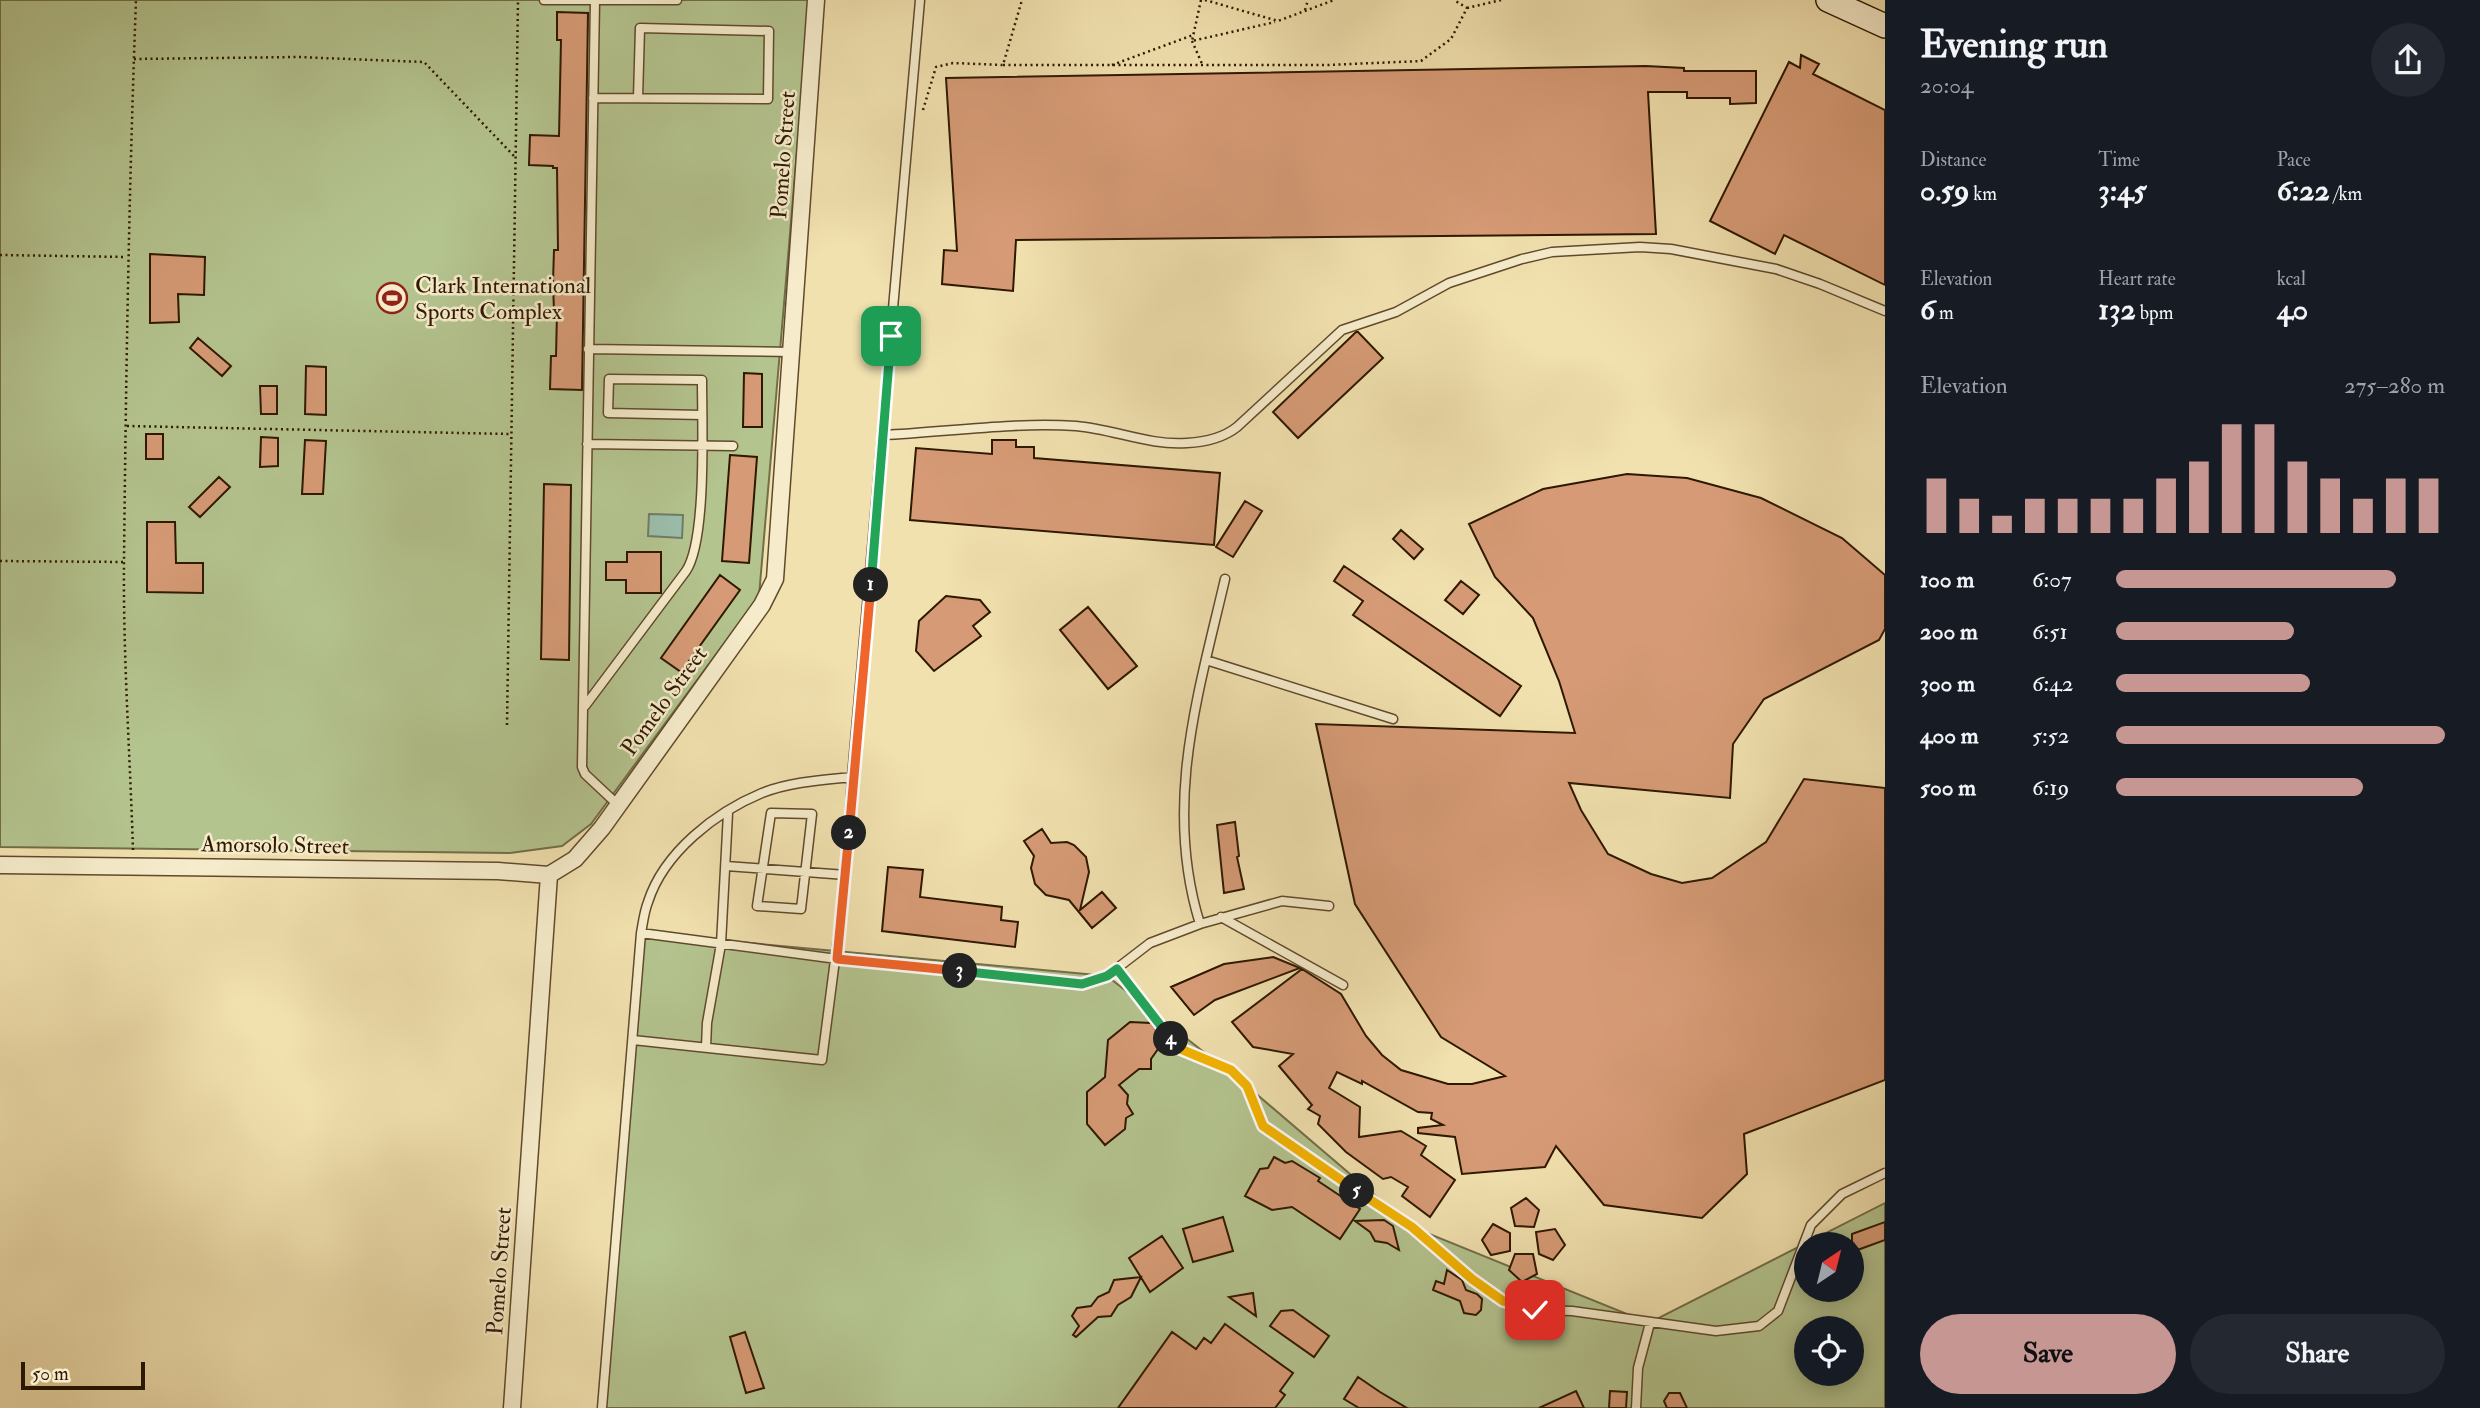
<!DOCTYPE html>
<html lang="en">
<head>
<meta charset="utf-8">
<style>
  body { margin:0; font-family:"IM FELL Double Pica",serif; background:#242831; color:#f1f3f6; height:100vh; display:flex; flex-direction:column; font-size:26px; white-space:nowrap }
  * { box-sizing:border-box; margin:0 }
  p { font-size:23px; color:#9ea1a6 }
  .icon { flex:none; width:38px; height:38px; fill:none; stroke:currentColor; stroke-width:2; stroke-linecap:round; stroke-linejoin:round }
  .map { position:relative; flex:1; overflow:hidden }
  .drawer { display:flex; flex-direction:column; background:#171b24; width:595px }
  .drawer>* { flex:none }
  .needle { width:46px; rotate:35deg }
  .tools { position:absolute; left:1794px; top:1232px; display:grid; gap:14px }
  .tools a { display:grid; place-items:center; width:70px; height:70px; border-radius:50%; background:#171b24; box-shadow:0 4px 18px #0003; font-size:35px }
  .scale { position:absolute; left:21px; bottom:18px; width:124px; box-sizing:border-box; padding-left:7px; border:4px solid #2f1800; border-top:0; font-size:19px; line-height:24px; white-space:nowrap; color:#2f1800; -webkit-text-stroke:5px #f6eccb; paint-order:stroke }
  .pin { position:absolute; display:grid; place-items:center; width:60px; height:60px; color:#fff; margin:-30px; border-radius:14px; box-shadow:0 4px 10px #0006 }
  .km { position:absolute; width:35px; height:35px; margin:-18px; border-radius:50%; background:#222; color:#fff; font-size:19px; line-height:35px; text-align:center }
  .round { display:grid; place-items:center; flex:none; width:74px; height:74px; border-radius:37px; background:#242831 }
  .summary { display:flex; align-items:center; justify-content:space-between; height:119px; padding:0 35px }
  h1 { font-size:38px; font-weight:700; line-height:52px }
  .metrics { display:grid; grid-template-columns:repeat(3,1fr); gap:10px; height:119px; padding:7px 35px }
  .metrics div { display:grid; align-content:center }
  .metrics b { font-size:30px; font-weight:700 }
  .metrics small { font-size:19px; font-weight:400 }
  .metrics p { font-size:19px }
  .chart { height:196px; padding:14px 35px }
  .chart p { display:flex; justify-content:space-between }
  .chart svg { width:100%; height:126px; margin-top:7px; stroke:#c59692; stroke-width:6 }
  .button { display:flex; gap:14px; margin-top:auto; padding:14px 35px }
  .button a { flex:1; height:80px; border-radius:42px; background:#c59692; color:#111; font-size:28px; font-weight:700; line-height:80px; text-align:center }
  .button a+a { background:#242831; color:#f1f3f6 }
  ul { padding:0 35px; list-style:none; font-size:23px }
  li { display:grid; grid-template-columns:112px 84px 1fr; align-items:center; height:52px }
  li i { height:18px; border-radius:9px; background:#c59692 }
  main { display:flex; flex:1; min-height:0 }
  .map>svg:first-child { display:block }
  .green { fill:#b4c48f; stroke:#726e48; stroke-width:2; fill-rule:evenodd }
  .water { fill:#9bbeab; stroke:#707c67; stroke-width:2 }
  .building { fill:#d69b76; stroke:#2f1800; stroke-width:2 }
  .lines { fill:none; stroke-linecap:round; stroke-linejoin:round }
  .service-casing { stroke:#604a2c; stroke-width:11 }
  .minor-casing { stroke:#604a2c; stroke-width:19 }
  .secondary-casing { stroke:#2f1800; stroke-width:26 }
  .path { stroke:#2f1800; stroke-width:2.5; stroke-dasharray:2 3.5; stroke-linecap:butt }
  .service { stroke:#f6eccb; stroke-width:8 }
  .minor { stroke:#f6eccb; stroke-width:16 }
  .secondary { stroke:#f6eccb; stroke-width:23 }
  .split-1-casing { stroke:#fff; stroke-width:14 }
  .split-2-casing { stroke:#fff; stroke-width:14 }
  .split-3-casing { stroke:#fff; stroke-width:14 }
  .split-4-casing { stroke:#fff; stroke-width:14 }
  .split-5-casing { stroke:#fff; stroke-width:14 }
  .split-6-casing { stroke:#fff; stroke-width:14 }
  .split-1 { stroke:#22a559; stroke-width:9 }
  .split-2 { stroke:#f0652b; stroke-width:9 }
  .split-3 { stroke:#f0652b; stroke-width:9 }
  .split-4 { stroke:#22a559; stroke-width:9 }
  .split-5 { stroke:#f5b400; stroke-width:9 }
  .split-6 { stroke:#f5b400; stroke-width:9 }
  .labels { text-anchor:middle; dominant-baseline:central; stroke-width:5; stroke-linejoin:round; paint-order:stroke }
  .street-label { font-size:23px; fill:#2f1800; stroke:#f6eccb }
  .poi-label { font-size:23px; fill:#2f1800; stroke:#f6eccb; text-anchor:start }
</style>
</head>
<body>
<main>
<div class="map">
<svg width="1885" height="1408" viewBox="0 0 1885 1408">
  <rect width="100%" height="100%" fill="#f1e1af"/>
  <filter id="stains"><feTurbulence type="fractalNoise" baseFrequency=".00286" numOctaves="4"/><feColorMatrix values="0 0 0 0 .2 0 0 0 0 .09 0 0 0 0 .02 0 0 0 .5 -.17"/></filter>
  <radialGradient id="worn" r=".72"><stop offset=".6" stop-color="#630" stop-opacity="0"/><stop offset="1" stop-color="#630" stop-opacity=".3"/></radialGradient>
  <path class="green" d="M0 0H810L759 596 591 824 562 846 510 853 0 847Z
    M641 933 1107 976 1247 1086 1412 1227 1649 1323 1885 1203V1408H599ZM1806 1244H1852V1290H1806ZM1806 1328H1852V1374H1806Z"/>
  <path class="water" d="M649 514 683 515 682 538 648 536Z"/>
  <path class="building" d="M557 12 588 13 582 390 550 389 551 356H556L557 312H554L553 282 554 250H558L557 168H553V166L529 165 530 135 559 136 561 40H557Z
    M1801 55 1819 64 1813 74 1885 110V285L1784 235 1775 254 1710 221 1789 62 1800 68Z
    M1646 66 1684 68V71H1756V103L1730 104V98H1687V92H1648L1656 234 1016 240 1013 291 942 284 944 250 957 251 946 78Z
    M150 254 205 257 204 295 178 294 179 322 150 323Z
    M1356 332H1358L1383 358 1298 438 1273 412Z
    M198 338 231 366 222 376 190 348Z
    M306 366 326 367V415L305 414Z
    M744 373 762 374V427H743Z
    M260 386H277V414H261Z
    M146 434H163V459H146Z
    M261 437 278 438V466L260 467Z
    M305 440 326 441 323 494H302Z
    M992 440H1016V447H1034V458L1220 473 1214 545 910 520 916 448 992 454Z
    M730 455 757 457 749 563 722 561Z
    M1627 474 1687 478 1761 498 1842 538 1885 575V629L1879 640 1764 699 1733 744 1730 798 1569 783 1581 810 1608 854 1651 874 1682 883 1712 878 1766 842 1804 779 1885 788V1080L1744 1134 1747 1174 1702 1218 1604 1205 1556 1146 1545 1167 1462 1174 1455 1137 1418 1133V1128L1443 1125 1431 1119 1432 1113 1418 1112 1362 1081V1084L1337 1072 1329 1088 1360 1107 1359 1137 1401 1131 1426 1146 1421 1155 1455 1180 1430 1217 1402 1196 1408 1187 1391 1177 1383 1179 1346 1152 1318 1124 1320 1116 1308 1109 1312 1105 1279 1066 1293 1054 1253 1047 1232 1022 1302 969 1341 994 1366 1036 1382 1055 1401 1070 1448 1084H1472L1505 1076 1441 1037 1355 904 1316 724 1575 733 1559 681 1533 618 1495 577 1469 524 1543 489Z
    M219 477 230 487 200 517 189 507Z
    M544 484 571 485 569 660 541 659Z
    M1245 501 1262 511 1233 557 1216 547Z
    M147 522H175L176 563H203V593L147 592Z
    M1401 530 1423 549 1414 559 1393 539Z
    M627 552H661V593H626V580H606V562H627Z
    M1344 566 1521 686 1500 716 1353 615 1363 601 1334 581Z
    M720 575 740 590 681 672 661 658Z
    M1461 581 1479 595 1463 614 1445 600Z
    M946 596 980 600 990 612 973 626 981 636 934 671 916 651 919 621Z
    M1088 607 1137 666 1108 689 1060 630Z
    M1235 822 1239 856 1237 857 1244 889 1224 893 1217 825Z
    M1042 829 1051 843 1067 842 1074 845 1086 857 1089 872 1080 910 1102 892 1116 908 1092 928 1069 900 1046 895 1035 884 1031 868 1034 856 1024 841Z
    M888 867 923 870 920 897 1002 907 1001 920 1018 922 1015 947 882 931Z
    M1273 957 1300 968 1215 1000 1194 1015 1171 987 1224 964Z
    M1130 1022 1151 1023 1159 1034 1158 1049 1151 1059V1069H1139L1119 1085 1128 1095 1127 1104 1133 1114 1126 1118 1125 1129 1105 1145 1087 1124V1092L1105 1077 1108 1040Z
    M1274 1157 1285 1163 1292 1161 1320 1178 1318 1181 1360 1209 1340 1239 1292 1207 1272 1210 1245 1196 1260 1169 1268 1168Z
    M1526 1198 1539 1210 1534 1227 1515 1226 1511 1208Z
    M1223 1217 1233 1251 1193 1262 1183 1229Z
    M1384 1220 1393 1226 1399 1250 1387 1243 1375 1241 1370 1232 1355 1221Z
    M1885 1222V1240L1852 1252V1234Z
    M1493 1224 1510 1233V1251L1491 1255 1482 1240Z
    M1555 1229 1565 1245 1553 1260 1539 1254 1536 1232Z
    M1162 1236 1183 1268 1150 1292 1129 1258Z
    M1515 1254H1533L1537 1274 1522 1282 1509 1270Z
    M1447 1270 1462 1280 1466 1290 1477 1294 1482 1299 1481 1310 1476 1315 1464 1313 1460 1301 1433 1290 1436 1281 1444 1284Z
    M1141 1277 1131 1297 1118 1305 1111 1316 1098 1317 1076 1337 1073 1335 1079 1326 1072 1316 1077 1308 1091 1306 1098 1297 1109 1292 1114 1280Z
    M1253 1293 1256 1316 1229 1297Z
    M1293 1310 1329 1336 1314 1357 1270 1326 1281 1311Z
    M1225 1324 1293 1373 1280 1391 1285 1395 1275 1408H1118L1172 1332 1196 1349 1204 1338 1211 1343Z
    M745 1332 764 1388 746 1393 730 1337Z
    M1358 1377 1380 1392 1407 1408H1359L1344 1399Z
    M1576 1391 1584 1408H1539Z
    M1610 1391 1627 1392 1626 1408H1609Z
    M1669 1393H1680L1687 1408H1667L1664 1401Z"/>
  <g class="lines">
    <g class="service-casing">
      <path id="service" d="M544 0H677
        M595 1 582 767 585 774 617 804
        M593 98 768 99 769 31 640 28 638 98
        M588 349 792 352
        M883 435C947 432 1012 422 1076 426 1113 429 1150 446 1187 443 1206 442 1223 438 1237 427L1342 330 1396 312 1449 283 1522 259 1552 252 1640 247 1671 249 1776 269 1820 284 1885 311
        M587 444 733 446
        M1206 660 1393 719
        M585 706 686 571C707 540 702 422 702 380L609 379 608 413 702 415
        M771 813 812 814 801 909 757 906Z
        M726 866 846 875
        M1221 917 1343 985
        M1200 924 1282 901 1329 906
        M641 933C643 923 644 912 648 902 664 852 716 812 762 793 790 782 822 780 852 777
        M1117 969 1178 1048 1231 1070 1247 1086 1263 1126 1412 1227 1472 1279 1503 1301 1535 1310 1572 1311 1716 1331 1759 1326 1778 1311 1811 1225 1842 1194 1885 1173
        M633 1040 822 1060 846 875 852 777 920 0
        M706 1047 707 1023 721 944 728 813
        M602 1408 641 933 837 959 1082 984 1107 976 1150 943 1200 924C1163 805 1198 695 1225 579
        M1636 1408 1638 1368 1650 1323"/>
    </g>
    <g class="minor-casing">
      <path id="minor" d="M0 865 498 871 549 875
        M549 875 575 859 602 828 762 605 775 579 816 0
        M512 1408 549 875"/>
    </g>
    <g class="secondary-casing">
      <path id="secondary" d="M1828 0 1885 26"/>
    </g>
    <path class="path" d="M1201 0 1192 41 1275 22
      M1205 0 1278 21 1334 0
      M1467 8 1501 0
      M1305 10 1308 0
      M1192 41 1203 66
      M134 59 298 57 424 62 514 156
      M1003 65H1328L1421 61 1451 39 1467 8 1454 0
      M1112 65 1193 35
      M923 110 936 67 953 63 1003 65 1022 0
      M0 255 126 257
      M127 426 509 434
      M0 561 123 562
      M507 725 518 0
      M133 850C130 754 123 656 124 560 126 373 129 187 136 0"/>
    <use href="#service" class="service"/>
    <use href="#minor" class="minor"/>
    <use href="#secondary" class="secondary"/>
  </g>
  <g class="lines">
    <g class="split-1-casing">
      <path id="split-1" d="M871 585 891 336"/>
    </g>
    <g class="split-2-casing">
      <path id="split-2" d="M849 833 871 585"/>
    </g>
    <g class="split-3-casing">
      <path id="split-3" d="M849 833 837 959 960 971"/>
    </g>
    <g class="split-4-casing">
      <path id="split-4" d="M960 971 1082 984 1107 976 1117 969 1171 1039"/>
    </g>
    <g class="split-5-casing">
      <path id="split-5" d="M1171 1039 1178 1048 1231 1070 1247 1086 1263 1126 1357 1191"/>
    </g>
    <g class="split-6-casing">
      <path id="split-6" d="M1357 1191 1412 1227 1472 1279 1503 1301 1535 1310"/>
    </g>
    <use href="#split-1" class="split-1"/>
    <use href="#split-2" class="split-2"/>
    <use href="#split-3" class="split-3"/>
    <use href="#split-4" class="split-4"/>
    <use href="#split-5" class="split-5"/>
    <use href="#split-6" class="split-6"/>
  </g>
  <defs>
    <g id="stadium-ring" transform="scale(1.575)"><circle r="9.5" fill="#f6eccb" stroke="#8f2418" stroke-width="1.5"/><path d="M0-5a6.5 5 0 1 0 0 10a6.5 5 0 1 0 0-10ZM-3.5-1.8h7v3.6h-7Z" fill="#8f2418"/></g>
  </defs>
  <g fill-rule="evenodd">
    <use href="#stadium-ring" x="392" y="298"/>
  </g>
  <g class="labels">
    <g class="street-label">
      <text transform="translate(783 155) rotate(-86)">Pomelo Street</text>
      <text transform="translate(664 701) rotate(-54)">Pomelo Street</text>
      <text transform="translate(275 845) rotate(1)">Amorsolo Street</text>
      <text transform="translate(499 1271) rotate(-86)">Pomelo Street</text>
    </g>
    <g class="poi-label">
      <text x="415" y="285">Clark International<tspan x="415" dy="26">Sports Complex</tspan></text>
    </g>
  </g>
  <rect width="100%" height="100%" filter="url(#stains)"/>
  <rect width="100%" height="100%" fill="url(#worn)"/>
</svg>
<div class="tools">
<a><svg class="needle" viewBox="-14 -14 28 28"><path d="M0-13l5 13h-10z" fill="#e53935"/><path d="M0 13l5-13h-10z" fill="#9ea1a6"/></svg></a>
<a><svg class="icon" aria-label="locate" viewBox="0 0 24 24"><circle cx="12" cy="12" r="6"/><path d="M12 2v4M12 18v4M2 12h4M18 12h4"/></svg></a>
</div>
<div class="scale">50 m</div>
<div class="pin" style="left:891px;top:336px;background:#1e9e55"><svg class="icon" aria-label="arrive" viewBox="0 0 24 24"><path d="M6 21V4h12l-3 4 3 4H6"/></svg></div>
<div class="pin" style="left:1535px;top:1310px;background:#d93025"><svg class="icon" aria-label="check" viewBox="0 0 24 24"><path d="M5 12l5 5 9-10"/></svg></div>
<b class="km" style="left:871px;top:585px">1</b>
<b class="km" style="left:849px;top:833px">2</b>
<b class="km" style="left:960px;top:971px">3</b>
<b class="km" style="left:1171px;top:1039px">4</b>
<b class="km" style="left:1357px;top:1191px">5</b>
</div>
<section class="drawer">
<div class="summary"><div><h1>Evening run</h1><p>20:04</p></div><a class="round"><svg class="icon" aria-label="share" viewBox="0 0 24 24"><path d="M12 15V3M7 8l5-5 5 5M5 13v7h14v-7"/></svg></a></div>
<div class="metrics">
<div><p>Distance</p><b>0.59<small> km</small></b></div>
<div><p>Time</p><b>3:45</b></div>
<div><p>Pace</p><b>6:22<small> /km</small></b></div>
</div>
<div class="metrics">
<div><p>Elevation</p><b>6<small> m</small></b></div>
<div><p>Heart rate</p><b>132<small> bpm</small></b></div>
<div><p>kcal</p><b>40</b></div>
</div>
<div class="chart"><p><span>Elevation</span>275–280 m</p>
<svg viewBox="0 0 160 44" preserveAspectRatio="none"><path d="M5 44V25M15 44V32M25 44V38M35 44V32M45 44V32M55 44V32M65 44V32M75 44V25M85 44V19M95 44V6M105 44V6M115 44V19M125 44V25M135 44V32M145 44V25M155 44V25"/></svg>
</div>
<ul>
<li><b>100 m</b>6:07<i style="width:85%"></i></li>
<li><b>200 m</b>6:51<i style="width:54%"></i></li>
<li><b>300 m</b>6:42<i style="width:59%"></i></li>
<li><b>400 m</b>5:52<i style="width:100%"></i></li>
<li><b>500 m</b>6:19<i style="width:75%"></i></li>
</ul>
<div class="button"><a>Save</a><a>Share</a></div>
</section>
</main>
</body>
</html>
